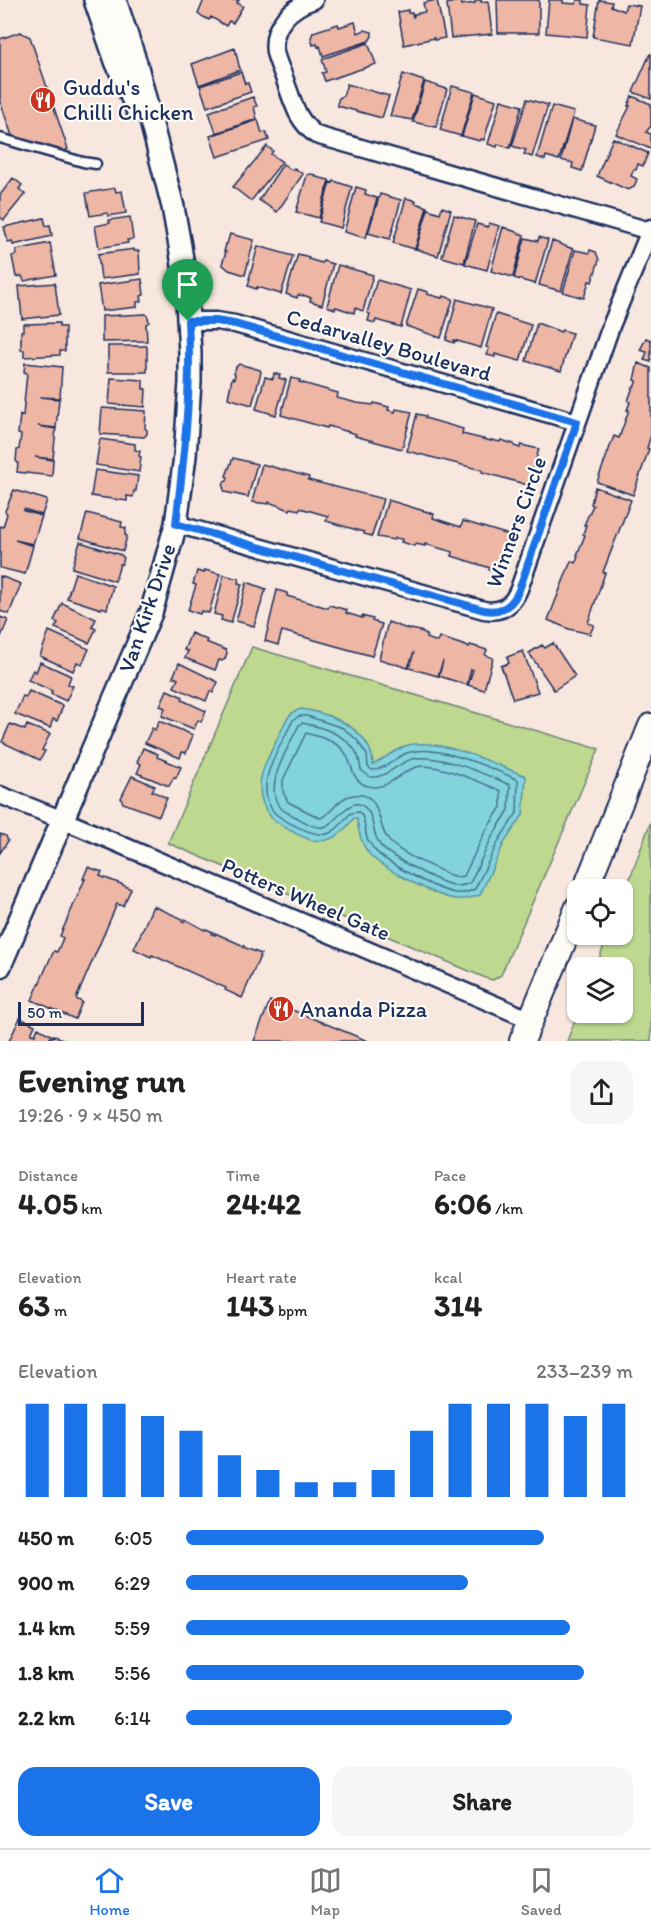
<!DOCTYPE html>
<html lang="en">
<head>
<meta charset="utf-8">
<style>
  body { margin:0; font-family:Itim,sans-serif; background:#f6f6f6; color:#222; height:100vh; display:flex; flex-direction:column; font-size:22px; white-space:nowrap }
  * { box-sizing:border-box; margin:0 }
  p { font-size:20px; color:#767676 }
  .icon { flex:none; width:33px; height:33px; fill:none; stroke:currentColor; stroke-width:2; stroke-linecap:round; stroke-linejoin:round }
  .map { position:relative; height:1041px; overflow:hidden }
  .details { display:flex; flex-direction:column; background:#fff; flex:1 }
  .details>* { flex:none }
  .fabs { position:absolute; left:567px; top:879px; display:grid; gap:12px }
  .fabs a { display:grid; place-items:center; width:66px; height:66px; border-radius:12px; background:#fff; box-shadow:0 2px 4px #0004; font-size:30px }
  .scale { position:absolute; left:18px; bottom:15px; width:126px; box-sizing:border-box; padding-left:6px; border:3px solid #1b2f5e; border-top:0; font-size:16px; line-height:21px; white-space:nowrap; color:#1b2f5e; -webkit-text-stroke:4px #fdfcf7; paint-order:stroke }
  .pin { position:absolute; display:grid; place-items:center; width:51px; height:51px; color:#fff; margin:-62px -26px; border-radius:50% 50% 50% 0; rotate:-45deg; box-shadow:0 0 6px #0007 }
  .pin .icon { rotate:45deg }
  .round { display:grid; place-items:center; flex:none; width:63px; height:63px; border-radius:18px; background:#f6f6f6 }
  .summary { display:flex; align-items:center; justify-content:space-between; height:102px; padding:0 18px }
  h1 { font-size:33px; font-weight:700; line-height:45px }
  .stats { display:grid; grid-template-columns:repeat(3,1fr); gap:9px; height:102px; padding:6px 18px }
  .stats div { display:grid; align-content:center }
  .stats b { font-size:30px; font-weight:700 }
  .stats small { font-size:16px; font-weight:400 }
  .stats p { font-size:16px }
  .chart { height:168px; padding:12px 18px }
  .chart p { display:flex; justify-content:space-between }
  .chart svg { width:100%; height:108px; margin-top:6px; stroke:#1a73e8; stroke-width:6 }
  .primary-button { display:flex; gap:12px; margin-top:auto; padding:12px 18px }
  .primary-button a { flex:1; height:69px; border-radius:18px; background:#1a73e8; color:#fff; font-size:24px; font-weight:700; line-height:69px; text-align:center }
  .primary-button a+a { background:#f6f6f6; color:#222 }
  ul { padding:0 18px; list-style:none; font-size:20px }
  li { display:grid; grid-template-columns:96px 72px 1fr; align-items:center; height:45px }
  li i { height:15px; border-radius:8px; background:#1a73e8 }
  .tab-bar { display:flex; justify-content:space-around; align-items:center; height:84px; border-top:2px solid #e0e0e0; background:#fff; font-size:16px; color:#767676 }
  .tab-bar a { display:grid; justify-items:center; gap:3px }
  .tab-bar .selected { color:#1a73e8 }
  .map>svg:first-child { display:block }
  .green { fill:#bed88f; stroke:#6c8476; stroke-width:1.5 }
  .water { fill:#83d3dd; stroke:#5991aa; stroke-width:1.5 }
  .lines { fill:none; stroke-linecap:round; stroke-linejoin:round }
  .shore { stroke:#457191; stroke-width:1.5 }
  .building { fill:#eeb6a5; stroke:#1b2f5e; stroke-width:1.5 }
  .service-casing { stroke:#1b2f5e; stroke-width:13 }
  .minor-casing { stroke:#1b2f5e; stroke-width:21 }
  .tertiary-casing { stroke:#1b2f5e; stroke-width:26 }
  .secondary-casing { stroke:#1b2f5e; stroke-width:28 }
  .service { stroke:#fdfcf7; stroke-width:8 }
  .minor { stroke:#fdfcf7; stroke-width:16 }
  .tertiary { stroke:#fdfcf7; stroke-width:21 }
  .secondary { stroke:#fdfcf7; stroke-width:24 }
  .route-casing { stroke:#fff; stroke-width:12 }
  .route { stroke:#1a73e8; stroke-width:8 }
  .labels { text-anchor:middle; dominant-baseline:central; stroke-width:4.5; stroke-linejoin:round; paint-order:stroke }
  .poi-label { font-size:22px; fill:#1b2f5e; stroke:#fdfcf7; text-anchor:start }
  .street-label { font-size:22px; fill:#1b2f5e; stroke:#fdfcf7 }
</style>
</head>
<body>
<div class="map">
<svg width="651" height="1041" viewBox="0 0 651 1041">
  <rect width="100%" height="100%" fill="#f8e7de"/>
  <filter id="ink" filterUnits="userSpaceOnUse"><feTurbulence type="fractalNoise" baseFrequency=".0167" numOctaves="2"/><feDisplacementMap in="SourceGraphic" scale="12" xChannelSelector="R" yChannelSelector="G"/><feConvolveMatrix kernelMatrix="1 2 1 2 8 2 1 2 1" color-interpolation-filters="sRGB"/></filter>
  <g filter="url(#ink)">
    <path class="green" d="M252 647 599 749 501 975 493 980 488 979 168 843Z
      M651 821V1041H567L578 1013 622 1012V968L596 967 608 935 622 934 623 897Z"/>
    <path class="water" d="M302 709C333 714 372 730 373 765 384 759 394 751 405 746 436 735 496 765 526 776L523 815 504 843 480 895C472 897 465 900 457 899 440 899 385 869 372 857 362 847 358 831 357 818H354C347 826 341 836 330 839 324 841 317 841 311 840 303 838 277 824 271 817 264 809 260 798 260 787 260 769 272 751 279 735 285 723 288 711 302 709Z"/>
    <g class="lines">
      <path class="shore" d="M299 716H307L343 728 357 740 367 755 368 767 372 770C386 770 397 755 410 752 438 744 492 768 518 780L517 813 499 840 475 889C469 892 464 894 457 893 442 893 384 862 375 850 372 847 369 842 367 838 364 829 366 818 359 812L351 813C343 820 338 831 327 834 315 837 285 822 276 814 268 807 265 794 266 784 267 767 285 737 293 720Z
        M302 723C323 727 349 735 358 756 360 761 360 766 361 770L370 777C386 779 398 763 412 759 436 752 487 775 510 785L509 810 492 837 470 883C466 885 461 886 457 886 443 885 388 856 380 845 372 833 374 819 368 811 352 789 337 824 324 827 313 829 303 820 294 816 290 814 285 812 282 809 260 791 290 744 299 725Z
        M306 733C319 737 334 740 343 750 354 762 349 781 368 786 389 792 403 767 422 766 441 765 483 783 501 791V807L485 832 464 876 458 877 450 875C430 865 406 857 390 842 375 828 385 787 349 796 336 800 332 814 320 818L288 802 283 792V780Z"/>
    </g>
    <path class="building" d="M204 0H239L237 3 243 6 233 23 229 21 226 26 211 17 209 20 198 14Z
      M437 0 445 38 434 40V38L404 45 398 12 408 10V13H412L413 17 414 16V14L425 12 423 3Z
      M461 0 462 5 475 3V0H481V2L488 1 492 34 451 38 447 4Z
      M497 0H539V33H498Z
      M549 0H563V3L576 4 577 0H583V4L590 5 587 37 546 33Z
      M599 0 612 2 611 6 624 11 626 4 640 6 633 44 593 37Z
      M355 22 358 33 365 30 372 32V36L369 41 323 56 320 46 318 47 317 44 313 45 311 38 313 32 338 24 339 27Z
      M20 32 30 37 68 149 64 151 12 136 0 101V39Z
      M368 43 376 64 325 81 322 73 326 72 322 59Z
      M235 48 240 70 199 85 192 64Z
      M650 54H651V99L633 92Z
      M241 72 245 84 248 83 251 92 207 107 200 86Z
      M403 74 424 81 412 120 390 116Z
      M425 82 447 89 436 127 413 122Z
      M347 84 389 96 382 118 338 106 337 104 339 98 343 96Z
      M452 86 474 92 461 136 440 130Z
      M475 93 496 100 484 140 481 139 480 141 462 136Z
      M632 96 651 104V126L646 132 651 134V149L616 134 630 106H628Z
      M253 97 257 106 254 107 257 119 216 133 209 112Z
      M527 99 548 105 532 157 524 154 526 150 512 146Z
      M501 100 522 106 510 148 498 144 497 147 488 144Z
      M552 106 574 112 559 160 546 156 545 160 537 157Z
      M572 119 595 125 582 171 572 168 573 163 561 160Z
      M258 120 262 133 266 132 269 140 217 157 210 136Z
      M613 138 648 153 643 166 638 164 636 170 634 169 631 176 637 179 634 187 628 190 597 176Z
      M267 146 273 151 271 154 282 162 251 201 233 187Z
      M283 164 292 170 294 168 303 174 277 212 259 200Z
      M310 174 316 175V177L329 180 319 218 296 212 307 175Z
      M13 178 22 185 19 189 25 194 4 220 0 217V195Z
      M334 181 352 187 341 228 319 222 330 182 333 183Z
      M356 187 366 190 365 194 377 198 366 238 344 232Z
      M115 188 116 192 122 191 126 213 108 216 107 213 90 216 86 193Z
      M380 194 401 200 390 239 368 233Z
      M406 198 416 201 415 203 427 207 415 249 393 243Z
      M442 207 451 210 438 256 416 249 428 209 440 213Z
      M454 215 475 221 464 263 442 257Z
      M130 217 133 239 127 240 128 243 99 248 95 226 110 223 109 220Z
      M44 218 46 226 50 225 52 236 13 245 12 241 8 242 4 227Z
      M489 223 499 226 487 270 465 264 477 224 488 227Z
      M503 227 524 235 513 277 491 271Z
      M230 234 254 240 245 275 229 270 222 264 226 252H224L226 244H227Z
      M539 237 548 240 535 284 514 278 525 238 538 241Z
      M552 241 573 249 561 291 539 285Z
      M50 243 56 275 24 281 22 276 16 277 12 256 17 255 16 250Z
      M258 246 293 256 281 294 257 287 256 289 248 286 250 279H249Z
      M134 249V251H139L140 274 101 279 98 254Z
      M575 250 589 253 590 250 596 252 599 260 592 282 589 281 584 298 563 292Z
      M298 254 309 257 308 259 322 263 323 261 333 264 322 305 310 301 311 298 306 296 298 295 297 298 286 294Z
      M338 265 373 275 363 311 355 308 354 313 336 307 335 309 327 306Z
      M142 279 144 295 141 296 142 301 137 302V307L102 311 98 285Z
      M377 280 411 290 401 327 376 320 375 323 368 321 370 314 367 313Z
      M55 283 59 315 22 319 19 286Z
      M418 289 428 292 427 294 442 298 443 296 453 299 441 338 406 326Z
      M457 299 492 309 481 348 454 340V343L446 340Z
      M146 314 148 317 149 322 146 324 147 341 102 342V316Z
      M496 314 531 325 520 361 495 354V357L487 355 489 348 486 347Z
      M59 323V327H65V351H60V355L24 357V350H21V331H23V324Z
      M537 323 561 332 562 330 572 333 561 371 526 361Z
      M646 338 651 340V362L644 360 647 352 640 350Z
      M108 346H147V372H108Z
      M25 363 62 367 60 398 40 397 59 399 56 428 38 426 56 429 53 459 35 457 53 460 52 476 17 472 18 463 16 461 17 450 19 449 21 435 18 434 20 415 23 416 24 404 27 373 24 372Z
      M638 363 651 368V435L647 448 649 449 633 495 597 482 614 436 619 438 629 410H627L630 402 628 401 633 387H634L637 381 634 380Z
      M239 364 260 370 261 372 252 405 228 398 232 378 234 379 235 375 234 373 236 367Z
      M274 373 280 375 279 378 286 380 276 415 256 409 265 377 273 379Z
      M111 378 143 380V389H146L145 407 109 404Z
      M291 378 300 380 299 382 338 393 337 398 357 403 373 405 374 403 389 407 388 410 395 412 396 409 412 412 402 449 355 436 356 434 328 426 327 428 281 415Z
      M102 408 146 411 145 428 147 430V434L144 437 100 434Z
      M417 414 426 416 425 418 463 429 462 434 491 441V440L500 442 501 440 514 444V446L520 448 521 445 539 449 528 485 482 472V470L407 451Z
      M100 439 135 444V450L140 451 139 456 141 457 139 472 96 465Z
      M233 458 257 464 248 497 225 492 223 487 224 482 227 481 228 477 226 476Z
      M262 464 309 477 308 480 383 499 372 536 364 534V532L326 521 328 516 300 508 299 510 291 508 290 510 269 502V504L252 502Z
      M95 470 138 476 136 491H134L133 497 127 496V501L91 496Z
      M595 487 631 500 603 572 605 573 588 623 594 625 590 634 569 629 548 620 571 561 576 563 578 556 577 555 585 535 583 534 586 525H584L593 505 591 504Z
      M14 490 47 500 42 515 24 509V511L42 516 33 544 15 540 33 546 25 574 0 568V526L3 527 7 514 5 511Z
      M388 500 434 514 433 518 461 527 463 521 509 535 503 559H502L498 572 489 570 490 568 452 556 453 552 425 544V546L416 544 415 546 401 542 402 539 395 538 394 540 377 537Z
      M87 513 122 522 121 527 126 528 125 535 127 536 123 551 80 538Z
      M80 542 121 555 124 558 122 564H120L115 581 72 568Z
      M205 570 220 574 209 613 201 611 200 614 188 610 196 585 193 584 197 571 204 573Z
      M75 573 113 586 107 609 102 607 101 609 67 598Z
      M224 575 239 579 238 583 242 584 231 623 221 620 222 616 214 614Z
      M0 576 21 584 9 614 0 611Z
      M247 582 266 589 254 626 236 621Z
      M277 590 287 593V596L328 608 329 605 347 610 346 613 362 618V616L373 619 372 621 382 624 372 656 282 631 278 645 265 641Z
      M62 603 96 619 92 627 96 629 89 643 55 628 58 623 54 621Z
      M0 617 8 620 0 639Z
      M388 622 410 630 411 629 420 631 427 635 426 638 438 642 439 637 469 647 470 645 487 650 485 655 493 658 484 690 468 685 473 670 471 669 467 685 439 676 443 661 438 676 409 668 414 652 408 668 379 659Z
      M49 631 89 649 82 664 77 662 73 671 40 656Z
      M191 633 207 640 206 642 226 650 227 653 225 659 222 661 219 660 215 670 185 658 188 651 184 650Z
      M553 643 575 676 554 690 529 653 542 645 545 648Z
      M523 651 538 692 513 699 501 666 509 663 507 657Z
      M40 662 71 676 68 684 73 686 66 701 51 694 52 691 28 680 33 670 36 672Z
      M179 663 218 682 213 693 210 691 206 701 174 687 178 679 173 677Z
      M167 690 183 697 182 700 206 711 201 722 198 720 194 729 162 716 165 708 160 706Z
      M29 691 63 706 57 721 53 719 50 728 15 714 23 696 26 697Z
      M159 721 193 735 186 753 182 752 180 758 145 743 152 728 155 730Z
      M10 724 25 730 27 725 50 734 42 750 45 751 40 760 2 742Z
      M143 748 158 754 157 757 181 767 176 778 174 777 169 786 137 773 141 764 137 762Z
      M132 776 155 786 152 791 167 798 159 816 123 803 121 798Z
      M0 834 6 836 8 841 0 853Z
      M88 867 102 872 100 876 121 884 131 889 123 906 117 904 76 999 82 1002 75 1019 32 1000 50 959 54 951 57 952 63 938 60 936 85 879H83Z
      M153 906 183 919 182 921 184 922 185 919 205 930 206 929 213 932 212 934 215 935V933L244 946 243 947 261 954 242 998 225 990 226 988 152 955 151 957 134 949Z
      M270 1001 368 1041H254Z
      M20 1018 35 1025 31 1034 35 1035 38 1028 51 1035 49 1040H51L53 1035 67 1041H9Z"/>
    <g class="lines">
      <g class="service-casing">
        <path id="service" d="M0 138 83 162 96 164"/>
      </g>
      <g class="minor-casing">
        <path id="minor" d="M314 0C291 7 271 26 275 52 277 62 283 73 286 83 294 105 297 120 316 135L650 231
          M188 321H216L235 324 577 422
          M176 524 484 610C502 613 512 606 519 589L611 326 651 228
          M0 795 63 820 531 1020"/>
      </g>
      <g class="tertiary-casing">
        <path id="tertiary" d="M95 0 116 61 137 109
          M0 966 151 613 176 524 185 456 190 382V353L186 285 180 246 173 207 136 63 115 0"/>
      </g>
      <g class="secondary-casing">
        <path id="secondary" d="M585 890 651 726
          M522 1041 578 907"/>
      </g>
      <use href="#service" class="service"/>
      <use href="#minor" class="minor"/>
      <use href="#tertiary" class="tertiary"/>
      <use href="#secondary" class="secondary"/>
    </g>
  </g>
  <g class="lines" filter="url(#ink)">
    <g class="route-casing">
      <path id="route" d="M188 321H216L235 324 577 422 519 590C512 606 502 613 484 610L176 524C184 456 192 389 188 321Z"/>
    </g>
    <use href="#route" class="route"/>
  </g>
  <defs>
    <g id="restaurant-disc" transform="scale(1.35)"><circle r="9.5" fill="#c8321e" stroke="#fdfcf7"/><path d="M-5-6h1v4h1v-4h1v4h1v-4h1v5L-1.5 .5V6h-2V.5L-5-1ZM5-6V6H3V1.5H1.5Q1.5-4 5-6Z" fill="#fff"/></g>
  </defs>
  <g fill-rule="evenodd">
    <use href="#restaurant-disc" x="43" y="100"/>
    <use href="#restaurant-disc" x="281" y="1009"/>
  </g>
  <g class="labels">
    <g class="poi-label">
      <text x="63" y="87">Guddu's<tspan x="63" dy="25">Chilli Chicken</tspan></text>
      <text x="300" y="1009">Ananda Pizza</text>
    </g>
    <g class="street-label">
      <text transform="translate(389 345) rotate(16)">Cedarvalley Boulevard</text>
      <text transform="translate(516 522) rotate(-70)">Winners Circle</text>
      <text transform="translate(147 608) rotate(-71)">Van Kirk Drive</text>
      <text transform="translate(306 899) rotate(23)">Potters Wheel Gate</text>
    </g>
  </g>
</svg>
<div class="fabs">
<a><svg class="icon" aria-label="locate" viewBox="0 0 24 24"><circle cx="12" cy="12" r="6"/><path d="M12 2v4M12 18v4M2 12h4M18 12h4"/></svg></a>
<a><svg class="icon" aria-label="layers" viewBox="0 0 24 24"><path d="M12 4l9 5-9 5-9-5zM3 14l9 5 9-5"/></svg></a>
</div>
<div class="scale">50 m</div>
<div class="pin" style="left:188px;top:321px;background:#1e9e55"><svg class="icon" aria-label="arrive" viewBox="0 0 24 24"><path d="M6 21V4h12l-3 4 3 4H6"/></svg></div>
</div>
<section class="details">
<div class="summary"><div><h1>Evening run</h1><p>19:26 · 9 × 450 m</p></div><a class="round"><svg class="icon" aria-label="share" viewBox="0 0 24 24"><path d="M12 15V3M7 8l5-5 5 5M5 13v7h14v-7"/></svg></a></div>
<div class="stats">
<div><p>Distance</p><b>4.05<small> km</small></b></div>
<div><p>Time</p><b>24:42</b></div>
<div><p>Pace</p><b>6:06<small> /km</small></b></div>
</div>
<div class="stats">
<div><p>Elevation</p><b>63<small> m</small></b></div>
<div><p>Heart rate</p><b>143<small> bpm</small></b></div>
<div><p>kcal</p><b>314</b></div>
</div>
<div class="chart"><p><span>Elevation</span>233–239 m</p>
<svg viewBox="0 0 160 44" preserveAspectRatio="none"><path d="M5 44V6M15 44V6M25 44V6M35 44V11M45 44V17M55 44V27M65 44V33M75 44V38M85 44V38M95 44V33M105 44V17M115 44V6M125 44V6M135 44V6M145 44V11M155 44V6"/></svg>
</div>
<ul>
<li><b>450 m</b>6:05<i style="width:80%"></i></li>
<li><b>900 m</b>6:29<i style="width:63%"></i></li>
<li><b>1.4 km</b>5:59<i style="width:86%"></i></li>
<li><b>1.8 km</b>5:56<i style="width:89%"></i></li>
<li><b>2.2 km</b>6:14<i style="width:73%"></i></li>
</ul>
<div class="primary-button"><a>Save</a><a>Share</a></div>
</section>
<nav class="tab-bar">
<a class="selected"><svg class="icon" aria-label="home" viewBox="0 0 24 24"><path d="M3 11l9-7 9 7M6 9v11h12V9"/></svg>Home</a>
<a><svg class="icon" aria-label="map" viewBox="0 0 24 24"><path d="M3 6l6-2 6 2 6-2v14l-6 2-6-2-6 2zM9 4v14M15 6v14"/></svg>Map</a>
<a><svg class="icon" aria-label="saved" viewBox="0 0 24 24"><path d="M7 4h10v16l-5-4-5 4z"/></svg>Saved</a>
</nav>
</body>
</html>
